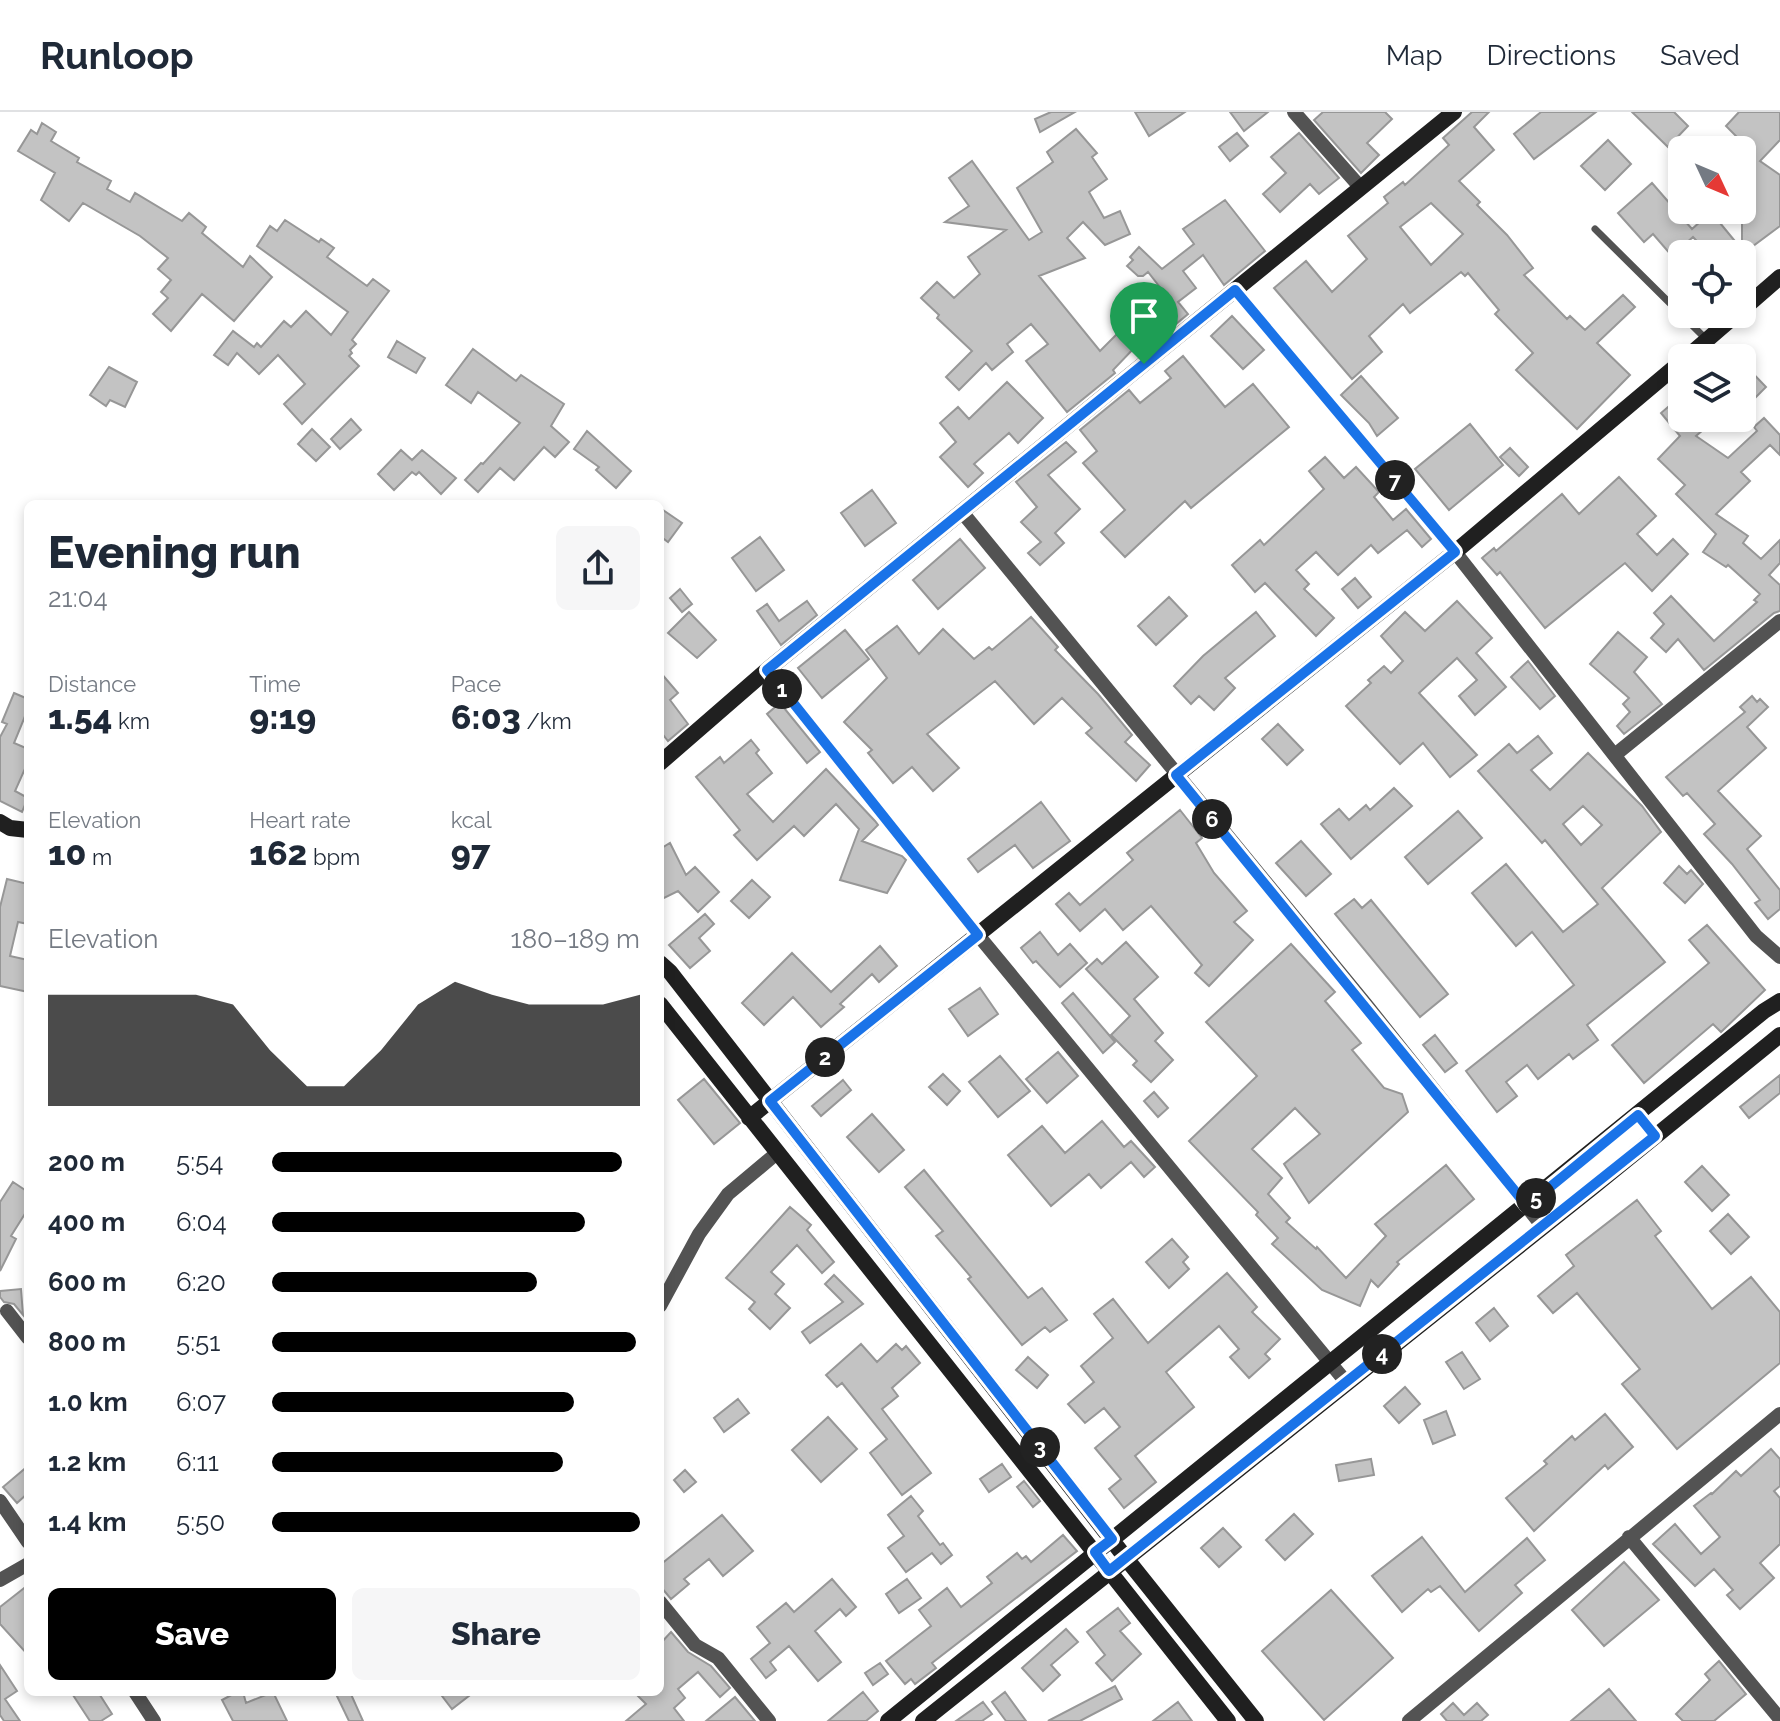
<!DOCTYPE html>
<html lang="en">
<head>
<meta charset="utf-8">
<style>
  body { margin:0; font-family:Raleway,sans-serif; background:#f6f6f7; color:#1f2937; height:100vh; display:flex; flex-direction:column; font-size:30px; white-space:nowrap }
  * { box-sizing:border-box; margin:0 }
  p { font-size:26px; color:#747a83 }
  .icon { flex:none; width:44px; height:44px; fill:none; stroke:currentColor; stroke-width:2; stroke-linecap:round; stroke-linejoin:round }
  .map { position:relative; flex:1; overflow:hidden }
  .side { position:absolute; left:24px; top:388px; width:640px; height:1196px; display:flex; flex-direction:column; background:#fff; border-radius:12px; box-shadow:0 4px 12px #0003 }
  .side>* { flex:none }
  .needle { width:52px; rotate:134deg }
  .buttons { position:absolute; left:1668px; top:24px; display:grid; gap:16px }
  .buttons a { display:grid; place-items:center; width:88px; height:88px; border-radius:12px; background:#fff; box-shadow:0 4px 12px #0003; font-size:40px }
  .pin { position:absolute; display:grid; place-items:center; width:68px; height:68px; color:#fff; margin:-82px -34px; border-radius:50% 50% 50% 0; rotate:-45deg; box-shadow:0 0 8px #0007 }
  .pin .icon { rotate:45deg }
  .km { position:absolute; width:40px; height:40px; margin:-20px; border-radius:50%; background:#222; color:#fff; font-size:22px; line-height:40px; text-align:center }
  .round { display:grid; place-items:center; flex:none; width:84px; height:84px; border-radius:12px; background:#f6f6f7 }
  .overview { display:flex; align-items:center; justify-content:space-between; height:136px; padding:0 24px }
  h1 { font-size:44px; font-weight:800; line-height:60px }
  .stats { display:grid; grid-template-columns:repeat(3,1fr); gap:12px; height:136px; padding:8px 24px }
  .stats div { display:grid; align-content:center }
  .stats b { font-size:34px; font-weight:800 }
  .stats small { font-size:22px; font-weight:400 }
  .stats p { font-size:22px }
  .chart { height:224px; padding:16px 24px }
  .chart p { display:flex; justify-content:space-between }
  .chart svg { width:100%; height:144px; margin-top:8px; fill:#000; opacity:.7 }
  .button { display:flex; gap:16px; margin-top:auto; padding:16px 24px }
  .button a { flex:1; height:92px; border-radius:12px; background:#000; color:#fff; font-size:32px; font-weight:800; line-height:92px; text-align:center }
  .button a+a { background:#f6f6f7; color:#1f2937 }
  ul { padding:0 24px; list-style:none; font-size:26px }
  li { display:grid; grid-template-columns:128px 96px 1fr; align-items:center; height:60px }
  li i { height:20px; border-radius:10px; background:#000 }
  header { display:flex; align-items:center; gap:48px; box-sizing:border-box; height:112px; padding:0 40px; background:#fff; border-bottom:2px solid #e0e1e3 }
  header strong { font-size:38px }
  nav { display:flex; gap:44px; margin-inline-start:auto; font-size:28px }
  .map>svg:first-child { display:block }
  .building { fill:#c3c3c3; stroke:#979797; stroke-width:2; fill-rule:evenodd }
  .lines { fill:none; stroke-linecap:round; stroke-linejoin:round }
  .lane { stroke:#535353; stroke-width:7 }
  .street { stroke:#535353; stroke-width:14 }
  .secondary { stroke:#202020; stroke-width:16 }
  .route-casing { stroke:#fff; stroke-width:16 }
  .route { stroke:#1a73e8; stroke-width:10 }
</style>
</head>
<body>
<header>
<strong>Runloop</strong>
<nav><a>Map</a><a>Directions</a><a>Saved</a></nav>
</header>
<div class="map">
<svg width="1780" height="1609" viewBox="0 0 1780 1609">
  <rect width="100%" height="100%" fill="#fff"/>
  <path class="building" d="M1051 0H1075L1040 20 1035 7Z
    M1135 0H1185L1149 24Z
    M1230 0H1268L1244 19Z
    M1323 0H1385L1392 7 1367 31 1379 43 1361 61 1314 8Z
    M1472 0H1489L1474 15 1494 38 1459 69 1480 90 1477 93 1507 123 1533 156 1524 163 1567 207 1570 204 1585 218 1623 183 1635 195 1597 231 1630 263 1577 317 1516 258 1533 241 1495 202 1499 198 1468 161 1465 164 1461 160 1410 201 1403 192 1369 224 1382 240 1352 267 1274 176 1306 149 1332 180 1367 147 1348 124 1388 91 1384 85 1403 70 1405 73 1449 33 1443 26ZM1431 91 1463 122 1431 153 1400 115Z
    M1541 0H1596L1534 47 1514 22Z
    M1632 0H1674L1688 14 1668 35Z
    M1739 0H1780V28L1760 49 1780 63V114L1749 137 1742 128V38L1737 34 1741 29 1726 14Z
    M42 11 56 20 51 29 79 46 77 50 111 69 107 77 130 90 135 81 182 109 189 101 206 115 202 121 243 155 250 144 272 165 234 209 202 182 171 219 153 202 168 186 161 180 171 168 158 157 168 146 140 124 83 91 69 109 41 88 55 61 18 39 31 18 37 22Z
    M1076 17 1097 41 1092 45 1107 67 1089 80 1104 106 1120 99 1130 122 1105 133 1083 110 1067 126 1085 146 1039 164 1100 239 1121 218 1113 210 1131 193 1156 219 1138 236 1136 234 1113 258 1115 261 1067 300 1026 249 1048 232 1031 212 1007 232 1013 240 992 258 986 251 959 278 946 265 972 239 937 206 939 203 921 186 937 170 954 186 980 162 968 145 1006 118 945 110 969 94 949 66 972 49 1029 128 1042 120 1017 76 1053 50 1047 40Z
    M1237 21 1248 34 1230 49 1219 35Z
    M1299 21 1339 66 1319 82 1310 72 1280 100 1263 82 1286 61 1271 45Z
    M1608 28 1631 52 1605 78 1581 54Z
    M1652 71 1692 117 1711 100 1734 128 1718 142H1709L1693 125 1672 144 1653 122 1644 130 1618 101Z
    M1225 88 1265 139 1224 173 1203 143 1183 159 1196 176 1178 190 1188 202 1164 222 1153 209 1173 192 1148 160 1143 164H1138L1127 154 1133 148 1130 145 1139 135 1162 157 1194 132 1183 117Z
    M285 108 319 130 321 127 334 136 327 145 367 174 373 167 389 179 352 228 356 232 350 238 352 241 349 244 359 254 302 312 284 292 305 272 278 243 259 262 237 241 228 253 214 243 233 219 254 235 257 231 261 235 284 209 291 215 306 199 331 223 348 200 257 134 270 114 277 119Z
    M1232 204 1264 238 1243 257 1211 224Z
    M397 229 425 246 416 261 388 245Z
    M473 237 516 269 521 263 564 292 551 314 569 330 555 345 544 335 514 368 500 356 478 380 465 368 481 351 483 352 520 311 478 280 471 291 446 273Z
    M1183 244 1225 295 1253 272 1289 315 1191 396 1185 389 1125 445 1101 420 1125 398 1083 351 1097 339 1080 318 1129 278 1140 291 1171 266 1165 259Z
    M1742 250 1766 275 1756 285 1752 280 1742 290Z
    M109 255 137 270 125 295 110 288 106 294 90 283Z
    M1361 264 1398 306 1377 324 1369 311 1341 283Z
    M1007 270 1043 306 1018 331 1009 321 974 352 983 361 968 375 940 345 956 330 940 311 958 295 969 307Z
    M1682 283V306H1717L1696 324 1728 346 1757 319 1754 315 1764 306 1780 323V343L1770 333 1741 360 1750 369 1716 402 1748 424 1743 431 1761 447 1780 428V451L1769 463 1780 473V499L1774 501 1704 558 1678 527 1666 540 1651 526 1664 512 1654 501 1671 484 1714 529 1757 490 1754 488 1760 482 1728 453 1726 455 1703 440 1716 422 1676 382 1685 373 1658 347 1680 324 1661 301Z
    M351 307 361 318 340 337 331 327Z
    M1470 312 1503 353 1449 398 1415 357Z
    M312 317 330 335 316 349 298 332Z
    M587 319 631 359 616 376 596 358 599 355 574 337Z
    M1066 330 1076 340 1048 363 1080 397 1055 421 1064 431 1040 453 1028 441 1041 430 1021 410 1037 395 1016 370Z
    M1510 336 1528 355 1519 364 1500 345Z
    M401 338 412 348 422 338 456 366 441 382 419 360 416 363 412 360 394 378 378 362Z
    M1325 345 1344 366 1356 355 1379 380 1374 385 1393 408 1406 397 1431 427 1422 435 1407 418 1378 441 1371 433 1338 463 1316 440 1296 458 1309 472 1304 477 1334 506 1316 524 1265 471 1255 480 1232 453 1260 428 1264 433 1324 377 1309 359Z
    M1619 365 1656 404 1637 422 1657 443 1673 427 1688 442 1652 479 1625 451 1545 516 1500 460 1497 463 1482 446 1494 436 1496 439 1562 382 1579 402Z
    M872 378 896 411 865 434 841 401Z
    M660 396 682 411 668 430 660 424Z
    M760 425 784 458 756 479 732 446Z
    M960 427 985 456 938 497 913 468Z
    M1355 466 1371 485 1358 496 1342 477Z
    M680 477 692 492 682 500 670 486Z
    M1169 485 1187 504 1156 533 1138 514Z
    M807 489 817 503 781 533 757 499 767 492 779 509Z
    M1457 489 1492 526 1476 541 1506 575 1475 603 1459 584 1477 568 1457 546 1419 581 1477 643 1450 665 1423 631 1400 652 1346 594 1371 571 1368 568 1384 554 1391 561 1403 549 1381 524 1405 500 1425 519Z
    M689 500 716 528 697 546 668 521Z
    M1256 500 1275 524 1225 566 1235 576 1214 598 1199 584 1191 592 1174 574 1203 544Z
    M1031 505 1058 535 1055 538 1098 582 1132 623 1125 630 1150 653 1136 669 1086 621 1092 616 1062 586 1034 612 995 569 927 622 959 656 933 679 912 655 893 671 868 641 872 638 844 610 887 566 866 538 897 514 919 542 943 517 974 547 989 535 992 538Z
    M845 518 869 547 822 586 798 556Z
    M1618 520 1647 545 1634 560 1662 592 1624 622 1617 614 1630 600 1623 592 1629 586 1590 552Z
    M1528 549 1555 584 1540 597 1511 565Z
    M660 560 678 581 670 588 688 612 668 629 660 619Z
    M14 581 28 587V597L14 631 28 637V650L15 679 28 686 22 700 0 689V625L7 612 2 610Z
    M1752 584 1757 590 1760 587 1768 595 1747 615 1766 636 1718 679 1761 724 1747 737 1780 778V797L1768 807 1755 791 1760 788 1732 752 1704 722 1715 712 1687 681 1683 684 1666 665 1745 600 1740 595Z
    M780 591 820 640 807 651 767 602Z
    M1278 612 1303 638 1287 653 1262 627Z
    M1538 624 1552 641 1531 658 1550 678 1588 641 1642 694 1661 720 1602 776 1665 850 1587 913 1598 928 1573 947 1569 942 1538 967 1527 953 1506 970 1517 984 1497 1000 1466 959 1574 873 1532 820 1516 834 1472 781 1506 752 1563 820 1598 792 1545 728 1542 731 1478 659 1509 632 1517 641ZM1583 694 1602 713 1581 733 1563 712Z
    M751 628 759 638 756 641 772 661 747 682 773 710 826 657 875 709 878 713 862 729 902 744 906 748 887 781 840 768 859 717 836 692 804 724 794 714 757 748 734 723 740 718 696 665 720 645 724 651Z
    M1394 676 1412 694 1351 747 1321 712 1339 697 1349 708 1366 693 1370 698Z
    M1041 690 1070 729 1033 756 1015 733 978 760 968 747Z
    M1180 698 1202 726 1196 731 1214 761 1247 799 1234 810 1253 828 1209 874 1195 861 1202 853 1151 794 1123 818 1105 797 1080 819 1056 792 1069 781 1080 793 1133 748 1127 741Z
    M1458 699 1482 726 1428 772 1405 745Z
    M1301 729 1331 762 1306 784 1276 751Z
    M670 731 686 763 695 755 719 780 698 800 678 779 660 788V737Z
    M1679 754 1687 762 1691 758 1703 772 1685 791 1664 771Z
    M7 767 28 772V812L18 810 10 844 28 848V880L0 874V795Z
    M752 768 770 785 749 806 731 789Z
    M1354 787 1362 796 1371 788 1448 882 1420 905 1335 802Z
    M705 802 714 812 699 826 710 839 690 856 669 833Z
    M1707 813 1765 878 1721 920 1713 912 1644 971 1612 933 1709 851 1689 828Z
    M1040 820 1058 843 1070 832 1087 851 1060 875 1036 849 1033 851 1021 836Z
    M1126 830 1158 865 1134 887 1163 921 1155 929 1173 948 1151 970 1133 953 1137 949 1111 923 1130 904 1086 857 1097 847 1102 852Z
    M1291 832 1335 880 1325 889 1361 931 1352 938 1384 976 1402 982 1408 1000 1309 1091 1284 1052 1320 1022 1295 996 1252 1037 1282 1066 1268 1082 1290 1106 1286 1110 1316 1137 1317 1135 1346 1166 1386 1124 1375 1112 1446 1053 1474 1087 1397 1150 1399 1152 1378 1175 1371 1168 1360 1194 1322 1178 1272 1132 1278 1126 1256 1103 1258 1100 1189 1029 1257 964 1206 910Z
    M880 834 897 854 879 870 872 862 840 892 844 895 821 915 793 885 764 913 742 891 792 841 831 880Z
    M980 876 998 902 968 924 949 897Z
    M1073 881 1115 930 1103 941 1062 891Z
    M1435 923 1457 951 1445 960 1423 933Z
    M1058 940 1078 964 1047 991 1026 967Z
    M1000 944 1030 979 998 1005 969 970Z
    M943 962 960 979 947 993 929 975Z
    M1780 963V981L1749 1006 1740 995Z
    M704 967 740 1011 714 1032 678 988Z
    M843 968 851 978 821 1004 812 994Z
    M1154 980 1168 996 1158 1005 1144 989Z
    M872 1002 904 1038 879 1060 847 1025Z
    M1102 1009 1124 1035 1131 1029 1155 1055 1144 1065 1131 1050 1101 1076 1089 1062 1051 1094 1008 1043 1042 1014 1065 1041Z
    M1702 1054 1729 1083 1712 1099 1685 1070Z
    M924 1058 1028 1186 1042 1176 1067 1208 1050 1220 1045 1215 1022 1233 968 1167 971 1165 936 1124 943 1119 905 1075Z
    M13 1070 28 1080V1097L11 1124 16 1127 0 1159V1090Z
    M1637 1088 1661 1119 1655 1124 1712 1197 1751 1165 1780 1200V1251L1677 1337 1622 1272 1640 1257 1577 1181 1553 1201 1538 1184 1574 1154 1566 1143Z
    M790 1095 811 1113 807 1118 834 1150 822 1161 797 1133 771 1160 784 1172 775 1182 790 1196 770 1217 749 1197 755 1190 726 1166Z
    M1728 1102 1749 1125 1731 1142 1710 1119Z
    M1172 1127 1188 1145 1183 1150 1189 1157 1169 1176 1146 1150Z
    M1227 1161 1257 1195 1252 1200 1280 1227 1265 1242 1270 1247 1249 1266 1230 1245 1239 1237 1219 1214 1166 1260 1194 1295 1135 1344 1156 1370 1124 1396 1109 1377 1121 1367 1095 1336 1120 1315 1104 1296 1085 1311 1068 1292 1094 1270 1081 1254 1113 1226 1094 1202 1113 1187 1148 1231Z
    M834 1163 863 1192 810 1231 802 1220 843 1190 825 1172Z
    M21 1177 23 1203 14 1192 4 1190 0 1185V1179Z
    M1494 1196 1508 1214 1490 1229 1476 1211Z
    M861 1232 877 1250 896 1232 902 1238 906 1234 920 1251 892 1276 898 1284 882 1297 931 1361 902 1383 870 1341 887 1327 842 1271 837 1275 826 1263Z
    M1462 1240 1480 1267 1464 1277 1446 1250Z
    M1028 1245 1048 1263 1037 1276 1016 1258Z
    M1405 1275 1420 1292 1399 1311 1384 1294Z
    M738 1287 749 1301 724 1320 714 1306Z
    M1446 1299 1455 1323 1433 1332 1424 1308Z
    M1605 1302 1633 1335 1608 1357 1605 1353 1534 1419 1506 1386 1547 1352 1544 1349 1572 1324 1575 1328Z
    M828 1305 857 1337 821 1370 792 1338Z
    M1771 1337 1780 1347V1374L1774 1379 1780 1386V1432L1760 1451 1774 1466 1740 1497 1727 1483 1733 1478 1714 1457 1695 1474 1653 1432 1675 1412 1701 1442 1720 1425 1694 1394 1711 1381 1712 1382 1736 1359 1741 1364Z
    M1371 1347 1374 1363 1339 1369 1336 1353Z
    M1002 1352 1011 1365 989 1380 980 1367Z
    M28 1354V1381L17 1391 3 1375Z
    M685 1358 696 1370 684 1380 674 1368Z
    M1024 1369 1040 1389 1033 1395 1017 1375Z
    M911 1384 923 1399 918 1404 940 1433 943 1431 952 1443 941 1452 932 1441 906 1460 888 1436 904 1424 888 1403Z
    M1294 1402 1313 1422 1285 1448 1266 1428Z
    M722 1403 753 1439 723 1464 709 1447 684 1467 689 1472 671 1487 660 1474V1453Z
    M1223 1416 1241 1435 1219 1455 1201 1436Z
    M1063 1423 1077 1439 932 1551 936 1556 915 1572 911 1567 905 1572 886 1549 931 1514 919 1498 947 1476 961 1495 992 1471 987 1465 1017 1441 1022 1447 1026 1444 1031 1450Z
    M1422 1425 1465 1480 1527 1426 1545 1448 1515 1473 1522 1481 1479 1519 1440 1474 1431 1480 1428 1477 1402 1500 1372 1464Z
    M1624 1450 1659 1488 1604 1534 1572 1498Z
    M832 1467 856 1495 846 1504 840 1497 815 1519 841 1550 818 1569 789 1534 770 1550 776 1558 766 1566 751 1547 770 1531 757 1515 786 1491 794 1500Z
    M907 1467 921 1486 899 1501 886 1482Z
    M28 1473V1543L0 1512V1495Z
    M1331 1478 1393 1546 1324 1608 1262 1539Z
    M1118 1496 1130 1511 1120 1519 1141 1542 1112 1569 1096 1551 1105 1543 1087 1520Z
    M1066 1517 1078 1530 1051 1553 1060 1563 1043 1579 1022 1556Z
    M671 1520 688 1540 711 1554 730 1576 720 1585 698 1560 678 1577 685 1586 674 1596 684 1609H626L646 1592 634 1580H660V1532Z
    M1719 1549 1746 1582 1714 1609H1683L1676 1602 1710 1568 1705 1562Z
    M880 1551 888 1562 873 1573 865 1561Z
    M0 1553 17 1579 5 1587 20 1609H4L0 1603Z
    M1115 1574 1122 1587 1080 1609H1048Z
    M1609 1577 1636 1609H1571Z
    M71 1580H98L112 1602 101 1609H90Z
    M237 1580H243L246 1591 273 1580 287 1609H233L222 1588Z
    M335 1580H350L363 1609H349Z
    M439 1580H474L452 1597Z
    M863 1580 878 1599 866 1609H828Z
    M1005 1580 1026 1609H1006L992 1590Z
    M735 1585 755 1609H706Z
    M983 1590 992 1602 982 1609H956Z
    M1178 1590 1192 1609H1153Z
    M1453 1591 1464 1603 1477 1591 1488 1603 1481 1609H1447L1441 1602Z"/>
  <g class="lines">
    <path class="lane" d="M1595 117 1706 227"/>
    <path class="street" d="M1294 0 1361 76
      M1235 178 1455 440 1756 824 1780 845
      M962 400 1368 895 1543 1115
      M767 558 978 823 1346 1270
      M1616 642 1780 509
      M660 1194 699 1122 728 1082 777 1041
      M7 1199 28 1226
      M0 1389 28 1430
      M1629 1425 1780 1607
      M0 1468 28 1452
      M660 1490 695 1533 718 1546 769 1609
      M135 1580 154 1609
      M1409 1609 1780 1302"/>
    <path class="secondary" d="M1742 198 1780 165
      M1686 246 1737 202
      M660 651 767 558 1454 0
      M0 710 10 716 28 718
      M660 851 670 860 1125 1445 1256 1609
      M660 892 1228 1609
      M749 1006 1455 440 1682 249
      M888 1609 1764 899 1780 889
      M923 1609 1593 1075 1780 923"/>
  </g>
  <g class="lines">
    <g class="route-casing">
      <path id="route" d="M1235 178 1455 440 1176 663 1527 1094 1638 1003 1655 1024 1109 1459 1095 1440 1112 1427 770 989 978 823 767 558Z"/>
    </g>
    <use href="#route" class="route"/>
  </g>
</svg>
<div class="buttons">
<a><svg class="needle" viewBox="-14 -14 28 28"><path d="M0-13l5 13h-10z" fill="#e53935"/><path d="M0 13l5-13h-10z" fill="#747a83"/></svg></a>
<a><svg class="icon" aria-label="locate" viewBox="0 0 24 24"><circle cx="12" cy="12" r="6"/><path d="M12 2v4M12 18v4M2 12h4M18 12h4"/></svg></a>
<a><svg class="icon" aria-label="layers" viewBox="0 0 24 24"><path d="M12 4l9 5-9 5-9-5zM3 14l9 5 9-5"/></svg></a>
</div>
<div class="pin" style="left:1144px;top:252px;background:#1e9e55"><svg class="icon" aria-label="arrive" viewBox="0 0 24 24"><path d="M6 21V4h12l-3 4 3 4H6"/></svg></div>
<b class="km" style="left:782px;top:577px">1</b>
<b class="km" style="left:825px;top:945px">2</b>
<b class="km" style="left:1040px;top:1335px">3</b>
<b class="km" style="left:1382px;top:1242px">4</b>
<b class="km" style="left:1536px;top:1086px">5</b>
<b class="km" style="left:1212px;top:707px">6</b>
<b class="km" style="left:1395px;top:368px">7</b>
<section class="side">
<div class="overview"><div><h1>Evening run</h1><p>21:04</p></div><a class="round"><svg class="icon" aria-label="share" viewBox="0 0 24 24"><path d="M12 15V3M7 8l5-5 5 5M5 13v7h14v-7"/></svg></a></div>
<div class="stats">
<div><p>Distance</p><b>1.54<small> km</small></b></div>
<div><p>Time</p><b>9:19</b></div>
<div><p>Pace</p><b>6:03<small> /km</small></b></div>
</div>
<div class="stats">
<div><p>Elevation</p><b>10<small> m</small></b></div>
<div><p>Heart rate</p><b>162<small> bpm</small></b></div>
<div><p>kcal</p><b>97</b></div>
</div>
<div class="chart"><p><span>Elevation</span>180–189 m</p>
<svg viewBox="0 0 160 44" preserveAspectRatio="none"><path d="M0 44V10L10 10L20 10L30 10L40 10L50 13L60 27L70 38L80 38L90 27L100 13L110 6L120 10L130 13L140 13L150 13L160 10V44z"/></svg>
</div>
<ul>
<li><b>200 m</b>5:54<i style="width:95%"></i></li>
<li><b>400 m</b>6:04<i style="width:85%"></i></li>
<li><b>600 m</b>6:20<i style="width:72%"></i></li>
<li><b>800 m</b>5:51<i style="width:99%"></i></li>
<li><b>1.0 km</b>6:07<i style="width:82%"></i></li>
<li><b>1.2 km</b>6:11<i style="width:79%"></i></li>
<li><b>1.4 km</b>5:50<i style="width:100%"></i></li>
</ul>
<div class="button"><a>Save</a><a>Share</a></div>
</section>
</div>
</body>
</html>
